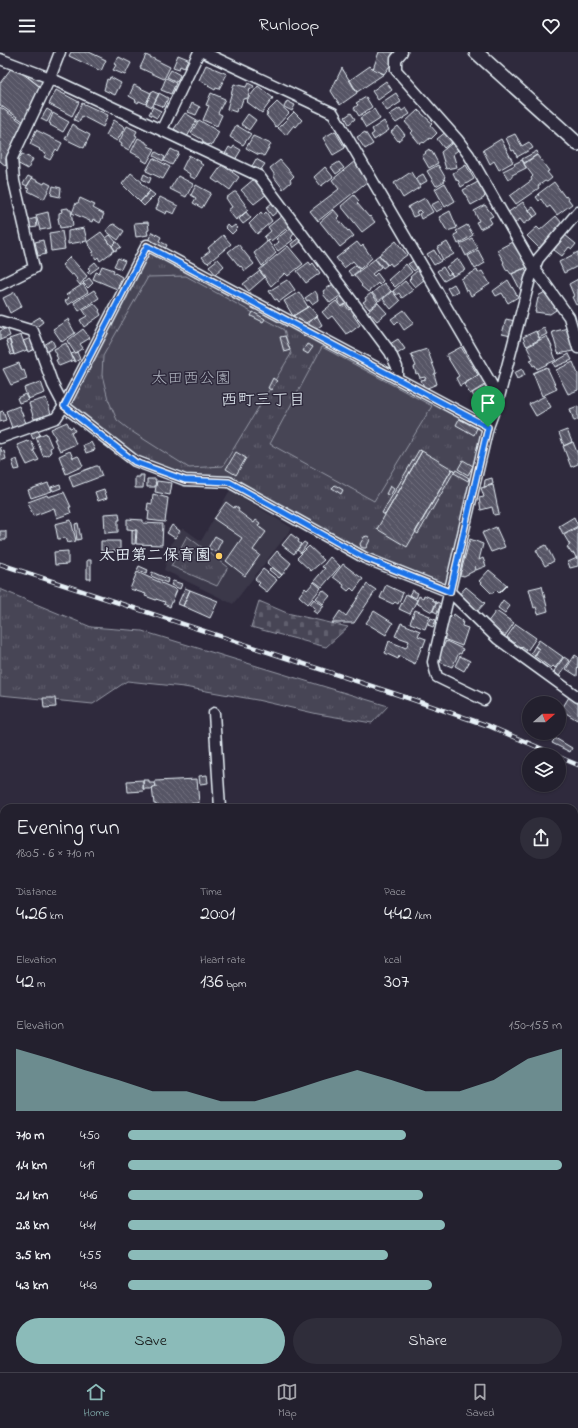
<!DOCTYPE html>
<html lang="en">
<head>
<meta charset="utf-8">
<style>
  body { margin:0; font-family:"Indie Flower","Klee One",sans-serif; background:#2f2d3a; color:#f1f3f6; height:100vh; display:flex; flex-direction:column; font-size:15px; white-space:nowrap }
  * { box-sizing:border-box; margin:0 }
  p { font-size:13px; color:#a3a3aa }
  .icon { flex:none; width:22px; height:22px; fill:none; stroke:currentColor; stroke-width:2; stroke-linecap:round; stroke-linejoin:round }
  .map { position:relative; flex:1; overflow:hidden }
  .side { position:absolute; left:0px; top:752px; width:578px; height:568px; display:flex; flex-direction:column; background:#23202e; border-radius:12px 12px 0 0; box-shadow:0 1px 3px #0004,0 0 0 1px #403e4a }
  .side>* { flex:none }
  .needle { width:26px; rotate:69deg }
  .buttons { position:absolute; left:522px; top:644px; display:grid; gap:8px }
  .buttons a { display:grid; place-items:center; width:44px; height:44px; border-radius:50%; background:#23202e; box-shadow:0 1px 3px #0004,0 0 0 1px #403e4a; font-size:20px }
  .pin { position:absolute; display:grid; place-items:center; width:34px; height:34px; color:#fff; margin:-41px -17px; border-radius:50% 50% 50% 0; rotate:-45deg; box-shadow:0 0 4px #0007 }
  .pin .icon { rotate:45deg }
  .round { display:grid; place-items:center; flex:none; width:42px; height:42px; border-radius:21px; background:#2f2d3a }
  .head { display:flex; align-items:center; justify-content:space-between; height:68px; padding:0 16px }
  h1 { font-size:22px; font-weight:600; line-height:30px }
  .stats { display:grid; grid-template-columns:repeat(3,1fr); gap:6px; height:68px; padding:4px 16px }
  .stats div { display:grid; align-content:center }
  .stats b { font-size:20px; font-weight:600 }
  .stats small { font-size:11px; font-weight:400 }
  .stats p { font-size:11px }
  .chart { height:112px; padding:8px 16px }
  .chart p { display:flex; justify-content:space-between }
  .chart svg { width:100%; height:72px; margin-top:4px; fill:#8bbbb9; opacity:.7 }
  .cta { display:flex; gap:8px; margin-top:auto; padding:8px 16px }
  .cta a { flex:1; height:46px; border-radius:24px; background:#8bbbb9; color:#111; font-size:16px; font-weight:600; line-height:46px; text-align:center }
  .cta a+a { background:#2f2d3a; color:#f1f3f6 }
  ul { padding:0 16px; list-style:none; font-size:13px }
  li { display:grid; grid-template-columns:64px 48px 1fr; align-items:center; height:30px }
  li i { height:10px; border-radius:5px; background:#8bbbb9 }
  header { display:flex; justify-content:space-between; align-items:center; height:52px; padding:0 16px; background:#23202e; font-size:18px; font-weight:600 }
  .menu { display:flex; justify-content:space-around; align-items:center; height:56px; border-top:1px solid #403e4a; background:#23202e; font-size:11px; color:#a3a3aa }
  .menu a { display:grid; justify-items:center; gap:2px }
  .menu .selected { color:#8bbbb9 }
  .map>svg:first-child { display:block }
  .built { fill:#3b3749 }
  .grass { fill:url(#grass-tufts); stroke:#979aa6 }
  .cemetery { fill:url(#cemetery-stones); stroke:#979aa6 }
  .garden { fill:#464455; stroke:#979aa6 }
  .lines { fill:none; stroke-linecap:round; stroke-linejoin:round }
  .river { stroke:#696978; stroke-width:20 }
  .building { fill:url(#building-back-hatch); stroke:#e8f1f8 }
  .service-casing { stroke:#e8f1f8; stroke-width:8 }
  .minor-casing { stroke:#e8f1f8; stroke-width:13 }
  .tertiary-casing { stroke:#e8f1f8; stroke-width:16 }
  .path { stroke:#e8f1f8; stroke-width:2; stroke-dasharray:1 3; stroke-linecap:butt }
  .service { stroke:#2f2a3d; stroke-width:5 }
  .minor { stroke:#2f2a3d; stroke-width:10 }
  .tertiary { stroke:#2f2a3d; stroke-width:13 }
  .rail-casing { stroke:#e8f1f8; stroke-width:4.5 }
  .rail { stroke:#2f2a3d; stroke-width:3; stroke-dasharray:9; stroke-linecap:butt }
  .route-casing { stroke:#fff; stroke-width:8 }
  .route { stroke:#1a73e8; stroke-width:5 }
  .poi-dot { fill:#ffd166; stroke:#2f2a3d; stroke-width:1.5 }
  .labels { text-anchor:middle; dominant-baseline:central; stroke-width:3; stroke-linejoin:round; paint-order:stroke }
  .park-label { font-size:16px; fill:#afb4bf; stroke:#2f2a3d }
  .poi-label { font-size:16px; font-weight:bold; fill:#e8f1f8; stroke:#2f2a3d; text-anchor:end }
  .neighbourhood-label { font-size:17px; fill:#e8f1f8; stroke:#2f2a3d }
</style>
</head>
<body>
<header><svg class="icon" aria-label="menu" viewBox="0 0 24 24"><path d="M4 6h16M4 12h16M4 18h16"/></svg>Runloop<svg class="icon" aria-label="heart" viewBox="0 0 24 24"><path d="M12 20l-8-8c-3-5 5-10 8-4 3-6 11-1 8 4z"/></svg></header>
<div class="map">
<svg width="578" height="1320" viewBox="0 0 578 1320">
  <defs>
    <pattern id="grass-tufts" width="24" height="20" patternUnits="userSpaceOnUse"><rect width="24" height="20" fill="#464455"/><path d="M3 7l-1-3M5 7V3M7 7l1-3M15 17l-1-3M17 17v-4M19 17l1-3" fill="none" stroke="#615f6e"/></pattern>
    <pattern id="cemetery-stones" width="16" height="16" patternUnits="userSpaceOnUse"><rect width="16" height="16" fill="#464455"/><path d="M2 7V4a2 2 0 0 1 4 0v3zM10 15v-3a2 2 0 0 1 4 0v3z" fill="#615f6e"/></pattern>
    <pattern id="building-back-hatch" width="6" height="6" patternUnits="userSpaceOnUse"><rect width="6" height="6" fill="#575565"/><path d="M-1 5l2 2M0 0l6 6M5-1l2 2" fill="none" stroke="#6f6e7c"/></pattern>
  </defs>
  <rect width="100%" height="100%" fill="#2f2a3d"/>
  <filter id="ink" filterUnits="userSpaceOnUse"><feTurbulence type="fractalNoise" baseFrequency=".025" numOctaves="2"/><feDisplacementMap in="SourceGraphic" scale="8" xChannelSelector="R" yChannelSelector="G"/><feConvolveMatrix kernelMatrix="1 2 1 2 8 2 1 2 1" color-interpolation-filters="sRGB"/></filter>
  <g filter="url(#ink)">
    <path class="built" d="M230 438 292 476 233 552 164 518 172 490 183 476 201 489Z"/>
    <path class="grass" d="M147 193 488 375 450 540 365 506 229 430 185 428 135 409 64 354Z
      M187 484 228 515 217 534 171 514Z
      M0 537 91 575 142 579 388 654 372 671 318 662 257 648 184 635 127 629 93 652 0 643Z"/>
    <path class="cemetery" d="M259 549 287 561 348 575 326 595 251 575Z"/>
    <path class="garden" d="M186 224 284 278 291 302 223 414 189 416 131 379 117 368 108 347 102 323 103 304 148 225Z
      M322 295 432 354 374 449 270 392Z"/>
    <g class="lines">
      <path class="river" d="M0 1143 4 1144
        M377 1316 386 1320"/>
    </g>
    <path class="building" d="M71 0H89L106 8 101 19 69 4Z
      M379 0H397L394 8 384 22 373 17Z
      M146 3 170 15 164 27 140 16Z
      M178 3 188 7 184 16 180 14 179 17 173 15Z
      M119 5 131 11 125 23 113 18 116 13 114 12Z
      M206 13 227 22 219 37 216 36 215 38 208 34 209 33 199 28Z
      M13 14 44 38 27 72 0 53V31Z
      M370 14 372 16 374 15 373 17 384 22 357 40 350 28Z
      M342 16 357 41 340 53 331 39Z
      M171 18 180 23 177 30 167 25Z
      M30 22 46 32 44 38 28 25Z
      M110 25 121 31 115 43 104 38 107 27 109 28Z
      M166 26 176 31 171 42 161 38Z
      M386 29 392 38 378 48 372 39Z
      M248 31 254 34 252 37 250 36 248 46 243 47 240 56H237L236 60 227 57 234 32 246 35Z
      M134 33 151 41 146 52 139 49 138 51 135 49 136 48 129 44Z
      M258 34 273 46 262 61 247 50 248 49 247 48Z
      M56 38 79 50 72 64 49 52Z
      M152 39 159 42 152 55 146 52Z
      M159 41 168 46 164 55 154 51Z
      M211 41 225 47 218 61 222 63 217 74 203 68 209 54 206 53Z
      M396 41 401 50 387 59 381 51Z
      M366 45 372 55 359 64 354 56 358 53 356 51Z
      M287 49 295 53 292 59 284 55Z
      M277 50 289 61 276 75 266 63 268 62 266 61Z
      M82 51 108 63 103 75 82 64 79 70 74 68Z
      M192 51 200 55 196 63 188 60Z
      M0 55 27 74 14 95 6 107V114L0 109Z
      M153 55 161 59 157 66 149 62Z
      M400 56 402 59 406 56 410 62 396 71 389 63Z
      M47 57 52 60 47 70 41 67Z
      M374 57 380 67 366 76 360 66Z
      M418 58 432 71 430 73 437 81 431 87 430 86 424 91 423 90 420 92 411 81 413 79 405 70Z
      M294 60 302 68 296 75 294 73 286 83 278 76Z
      M53 61 69 70 63 80 50 73 51 72 49 71Z
      M185 61 197 68 187 85 174 77Z
      M351 61 355 67 349 72 345 65Z
      M248 62 256 68 249 78 241 72Z
      M114 68 125 75 117 89 106 83Z
      M199 68 219 80 212 93 209 92 208 93 202 90 203 88 191 81Z
      M384 69 389 78 374 88 371 83 374 81 372 77Z
      M73 72 77 75V76L90 83 84 96 65 87Z
      M236 73 251 82 243 93 230 85Z
      M127 74 137 79 135 83 137 84 129 98 121 94 122 92 119 90Z
      M398 74 405 83 398 89 391 80Z
      M36 78 62 91 58 99 56 97 50 108 44 105 46 102 39 98 40 97 30 92Z
      M335 79 345 96 333 103 323 86Z
      M447 79 453 86 451 88 452 90 444 96 437 87Z
      M365 80 373 92 365 97 357 85Z
      M515 82 522 94 529 90 533 96 517 105 514 98 512 99 506 86Z
      M253 84 271 92 264 104 260 102 259 103 246 96Z
      M138 86 146 90V91L149 93 148 94 155 97 147 111 142 108V106L131 100Z
      M501 87 513 110 499 118 494 109 490 112 483 98Z
      M456 88 462 95 453 102 457 115 446 117 441 100Z
      M234 94 241 98 235 108 225 102 229 95 232 97Z
      M171 97 179 101 172 113 164 109Z
      M429 97 430 99 431 98 438 111 429 116 422 104 426 101 425 100Z
      M537 99 538 102 524 111 522 107Z
      M156 100 165 105 163 109 154 104Z
      M22 102 33 107 28 117 17 111Z
      M189 103 201 110 200 111 203 113 195 127 189 124 190 122 182 117Z
      M537 103 549 119 547 120 552 126 547 130 545 129 538 134 539 136 516 152 510 144 532 128 531 126 533 124 524 112Z
      M153 106 170 115 163 127 146 119Z
      M256 107 265 112 260 119 252 114Z
      M280 108 294 124 290 128 291 130 283 137 274 125V122L270 116Z
      M522 108 526 116 512 123V125L508 127 503 119 515 113 514 112Z
      M355 109 368 129 318 169 310 159 339 137 332 128Z
      M339 110 344 116 336 122 331 115Z
      M222 113 239 125 230 138 219 130 218 131 212 127Z
      M438 113 445 125 444 126 445 129 436 134 427 119Z
      M466 113 474 127 461 135 458 128 457 129 453 121Z
      M325 115 333 125 321 134 314 125Z
      M411 120 420 135 403 146 394 131Z
      M131 121 142 130 141 131 150 139 140 150 122 132Z
      M144 122 151 126 149 131 142 127Z
      M423 122 427 129 420 133 416 126Z
      M28 124 32 126 27 134 23 132Z
      M178 124 193 132 186 145 170 137Z
      M32 126 44 132 45 130 51 133 44 147 28 139 29 137 26 136Z
      M254 127 267 142 254 152 241 138Z
      M478 130 481 136 483 135 485 144 484 145V146L471 153 463 138Z
      M554 130 565 145 566 144 572 152 557 163 550 154 547 156 541 147 539 149 536 145 539 143 538 142Z
      M445 131 455 149 445 155 435 137Z
      M196 133 211 141 202 156 193 151 196 146 191 143Z
      M53 134 61 136 60 145 51 143Z
      M150 139 155 143 144 154 140 150Z
      M234 140H236L247 155H246L248 158 236 168 228 158 232 155 226 146Z
      M354 143 359 149 357 151 369 165 370 164 375 170 362 180 341 154Z
      M160 145 178 154 174 162 167 159 166 162 156 157 159 150 158 149Z
      M80 146 95 153 93 156 104 162 100 171 93 167 92 170 72 161 76 151H78Z
      M425 146 433 160 421 167 419 162 422 160 420 158 416 160 418 163 413 165 408 155Z
      M439 149 443 156 436 160 431 153Z
      M273 150 279 158 272 164 266 156Z
      M523 150 534 165 524 172 520 167 515 171 507 161Z
      M485 153 493 164 489 166 492 171 480 177 476 170 479 169 474 159Z
      M533 155 538 162 534 165 529 158Z
      M68 156 69 158H71L73 174 60 176 58 166H59V161L62 160 61 157Z
      M334 158 339 164 337 166 348 179 349 178 354 184 340 195 320 170Z
      M450 159 457 176 447 179 439 165Z
      M48 160 51 176 40 178 36 163Z
      M246 160 251 166 243 172 239 167Z
      M261 160 263 163 266 160 272 169 257 182 249 172Z
      M283 163 291 173 271 189 269 187 267 189 264 185 271 179 268 175Z
      M556 164 562 171 539 196 527 184 537 175 540 178Z
      M36 166 37 175 30 176 29 168Z
      M148 170 149 178 147 179 148 183 136 185 134 171Z
      M114 172 124 179 118 188 106 179 111 173Z
      M227 172 231 176 235 173 238 176 232 182 225 175Z
      M467 173 473 183 458 192 454 183 458 181 456 179Z
      M292 175 295 180 291 186 293 188 278 199 274 194 279 190 276 187Z
      M84 176 87 189 68 192V179Z
      M62 179 65 197 51 199 49 181Z
      M101 180 115 198 100 209 98 205 96 207 92 201 94 200 87 190Z
      M152 180 161 185 159 189 167 193 164 200 147 191Z
      M110 183 116 190 112 194 106 186Z
      M223 183 231 192 208 211 207 210H206L202 205 210 199 208 196Z
      M565 183 576 192 572 197 569 195 562 204 554 198Z
      M300 185 302 189 293 196 291 192Z
      M472 186 478 196 466 204 460 192Z
      M43 188 46 202 38 204 35 190Z
      M268 189 276 201 262 214 254 201Z
      M396 189 407 203 392 214 390 211 388 213 379 203Z
      M514 189 528 215 511 222 508 218 507 219 503 211 504 210 497 198Z
      M116 190H117L121 195 115 199 112 194Z
      M357 190 361 195 363 193 372 206 360 217 353 209 344 216 336 206Z
      M447 190 454 202 443 208 437 196Z
      M238 192 254 212 245 219 241 214 240 215 228 200Z
      M288 194 303 212 288 224 285 221 271 234 259 218Z
      M434 198 441 209 434 213 427 202Z
      M478 198 485 211 475 217 468 204Z
      M578 200V214L564 221 559 210Z
      M379 203 387 213 383 216 375 206Z
      M70 205 87 224 80 233 76 228 77 227 73 222 71 223 62 213Z
      M118 206 125 209 121 217 114 214Z
      M218 207 224 214 215 222 209 214Z
      M375 207 381 215 372 222 374 224 377 221 383 229 379 233 378 231 368 240 361 234 362 233 354 223Z
      M458 207 465 218 453 224 446 215Z
      M413 209 419 215 414 219 408 212Z
      M95 210 99 215 89 222 87 220 90 218 88 216Z
      M309 210 311 213 313 211 320 221 306 231 297 219Z
      M406 212 412 220 395 235 388 228Z
      M356 213 359 218 352 224 348 219Z
      M102 214 114 218 113 220 122 225 117 237 93 227 96 220 99 221Z
      M443 215 448 223 451 221 453 224 444 229 437 219Z
      M525 216 529 224 521 239 512 222 522 217V218Z
      M418 218 425 227 415 235 409 228 411 226 410 225Z
      M477 218 478 221 482 219 490 232 471 244 468 238 466 239 461 227Z
      M260 219 265 225 249 239 243 232Z
      M89 226 93 231 88 236 83 231Z
      M578 227V252L576 253 572 245 574 244 569 232Z
      M287 228H288L295 238 279 250 277 247 275 248 269 239Z
      M508 228 518 245 508 251 502 241 496 244 493 239Z
      M405 229 413 238 402 246 399 241 396 243 393 239Z
      M336 230 344 241 330 251 323 242 324 241 323 239Z
      M384 231 391 239 379 249 372 241Z
      M83 232 88 240 68 253 65 249 69 246 66 243Z
      M454 232 458 239 451 243 447 236Z
      M94 238 99 246 79 259 74 251Z
      M315 239 317 242 318 248 312 252 309 248 307 249 305 246Z
      M392 239 400 249 391 257 383 247Z
      M15 240 22 254 10 261 3 246Z
      M299 240 308 255 293 264 284 249Z
      M545 240 547 244 549 243 556 258 550 262 535 260 538 246H540L538 244Z
      M371 241 378 250 369 257 363 250 366 248 365 246Z
      M344 243 349 250 342 255 337 248Z
      M336 249 341 255 345 252 349 258 351 256 355 262 353 263 360 273 351 280V279L346 282 332 264 328 267 322 260Z
      M94 251 100 258 99 259 101 263 84 275 80 268 87 264 83 258Z
      M378 251 387 261 377 269 370 261 369 262 367 260Z
      M309 254 318 264 302 273 290 266Z
      M404 258 414 271 404 278 398 269 395 272 391 267Z
      M253 260 265 267 263 270 251 264Z
      M317 264 322 273 313 279 308 270Z
      M40 265 43 270 34 277 30 271Z
      M69 267 70 269 69 270 75 281 62 290 53 277Z
      M506 267 515 269 511 284 502 282Z
      M7 276 10 284 0 288V279Z
      M544 276 547 282 539 286 536 280Z
      M568 276 573 296V299L559 302 558 301 552 280Z
      M83 277 90 286 80 292 83 296 75 301 67 289Z
      M536 279 540 287 527 294 526 293 523 285Z
      M21 283 27 298 14 303 9 287Z
      M285 284 290 298 284 300 280 285Z
      M547 284 552 295H551L556 308 537 317 535 313 533 314 530 308 533 307 527 295Z
      M31 286 35 297 28 300 23 289Z
      M398 287 405 297 397 302 390 292Z
      M10 288 14 302 11 303 6 289Z
      M52 288 55 294 48 299 44 293Z
      M66 291 74 308 59 314 56 308 58 307 56 303H57L54 297Z
      M307 292 313 295 308 302 303 299Z
      M461 295 478 323 460 334 456 326 459 324 446 303Z
      M427 297 436 321 434 322 437 332 425 337 421 328 426 327 425 325 420 326 418 321 416 322 414 315 416 314 411 302Z
      M77 300 80 307 75 310 71 302Z
      M569 302 572 308 555 315 553 311Z
      M573 310 578 322V338L568 342 556 318Z
      M19 311 22 319 24 318 27 327 11 333 3 317Z
      M547 315 557 337 542 344 533 321Z
      M522 317 525 323 517 327 514 321Z
      M480 322 486 332 470 342 464 332Z
      M273 326 277 329 271 338 268 336Z
      M41 330 45 341 28 347 24 336Z
      M485 334 489 340 487 352 490 358 482 362 472 341Z
      M25 342 28 348 19 351 17 346Z
      M545 344 551 355 536 364 529 352Z
      M46 346 51 362 34 367 29 351Z
      M19 354 26 371 12 376 6 359Z
      M578 354V368L574 369 570 357Z
      M3 359 6 368 0 370V360Z
      M459 367 477 376 474 383 456 373Z
      M67 370 70 376 73 375 75 379 71 380 76 392 60 399 54 387H56L51 377Z
      M38 377 40 383 33 387 30 380Z
      M567 378 572 390 564 394 559 381Z
      M46 381 52 395 50 396 51 400 49 401 50 402 46 404 45 403 43 404 36 385Z
      M27 389V390L31 389 35 398H33L39 408 27 413 17 393Z
      M91 390 95 398 86 401 83 393Z
      M573 390 578 403V412L571 415 563 394Z
      M0 395 2 400 4 399 6 407 0 409Z
      M419 398 422 399 385 463 382 461Z
      M70 399 73 406 78 404 79 405 83 414 66 422 59 404Z
      M422 399 452 417 407 495 377 477Z
      M236 400 246 406 236 423 226 417Z
      M17 407 20 417 15 418 12 409Z
      M463 408 473 414 468 423 458 417Z
      M96 414H98L102 424 73 435 69 424Z
      M452 417 455 418 418 482 415 480Z
      M456 418 469 426 468 429 454 421Z
      M140 423H144L143 436H135V425H140Z
      M492 426 493 432 484 435 485 428Z
      M147 427H156L155 435H147Z
      M157 429 172 431 170 443 155 440Z
      M48 431 52 439 31 446 28 438Z
      M60 432 61 436 53 439 51 435Z
      M335 433 343 438 341 442 332 436Z
      M493 433 499 462 494 463 492 455 481 458 479 446 484 445 481 436Z
      M390 434 394 437 390 444 386 442Z
      M104 437 107 446 98 449 95 440Z
      M64 440 71 455H69L71 461 57 466 54 456 33 464 28 450 47 443 48 445Z
      M153 442 168 446 165 470 148 468 149 459 147 458 148 451 152 452Z
      M226 450 234 456 235 454 239 457 238 459 254 471 256 468 260 471 258 474 266 480 253 498 260 503 245 524 226 509 242 486 214 467Z
      M119 461 120 468H118V480L105 481 104 462Z
      M574 465 578 474 563 482 559 474Z
      M127 467 143 468V471L163 472 162 493 136 492 137 478 127 477Z
      M71 468 76 489 68 491 66 486 58 487 55 472Z
      M78 471 81 487 77 488 75 472Z
      M172 473 180 479 175 486 167 481Z
      M496 475 505 495 491 500 482 481Z
      M578 475V505L576 506 574 501 572 502 567 495 570 493 564 483Z
      M132 478H136L135 492H132Z
      M0 479H6V488H0Z
      M291 482 299 488 298 490 301 492 294 502 282 493Z
      M215 484 222 488 216 500 208 496Z
      M367 484 369 485 370 488 366 496H363L361 495 360 492 364 485Z
      M470 487 483 492 479 508 483 506 486 514 476 518 475 514 474 519 464 524 460 523Z
      M101 489H120V499H101Z
      M304 490 307 492 301 501 297 498Z
      M546 493 554 509 545 514 536 498Z
      M309 494 324 508 311 519 297 506Z
      M68 499V512L55 513 54 500Z
      M277 499 291 511 282 523 267 511Z
      M330 505 340 514 322 535 314 529 325 516 322 515Z
      M577 506H578V514L570 516 568 510Z
      M87 508H91V527H87Z
      M343 512 363 527 354 539 351 536 348 539 343 535 344 533 333 525Z
      M139 514 148 518 146 522 137 518Z
      M272 515 282 523 279 526 269 518Z
      M263 517 277 528 267 540 258 533 260 531 255 527Z
      M489 518 507 533 499 541 496 538 493 541H491L479 529Z
      M137 520 177 538 170 555 164 552 165 550 156 547V548L145 544 146 542 130 537Z
      M152 520 168 527 167 531 151 524Z
      M173 529 182 532 180 537 171 533Z
      M314 530 321 536 308 552 299 544 305 536 307 538Z
      M367 532 376 538 354 571H332L340 559 346 564Z
      M386 533 403 541 398 552 395 550 393 552 380 546Z
      M542 534 548 559 538 562 536 555 534 556 529 537Z
      M466 535 485 551 475 562 456 546Z
      M185 536 190 538 183 554 178 552Z
      M190 538 218 549 210 566 183 554Z
      M323 538 330 544 323 552 316 546Z
      M412 538 418 541 416 546 409 543Z
      M406 542 417 548 410 562 399 557Z
      M424 543 433 547 432 548 436 550 432 560 416 551 419 544 423 546Z
      M314 547 324 554 317 562 313 559 315 556 310 552Z
      M503 548 510 554 505 561 498 556Z
      M437 550 441 552 437 561 433 559Z
      M415 558 430 564 425 577 410 571Z
      M374 559 393 571 386 583 366 571Z
      M496 559 514 571 505 584 487 571Z
      M454 562 463 569 462 574 468 576 462 594 441 586 449 565 452 566Z
      M431 566 436 568 433 575 428 573Z
      M401 571 420 579 418 584 426 587 423 595 422 594 415 612 399 604 398 607 385 601 389 589 406 596 409 589 395 584Z
      M516 572 536 586 527 599 522 595 521 596 507 585Z
      M539 588 563 605 555 616 553 614 551 616 534 604 539 597 535 594Z
      M446 589 463 597 461 602 459 601 452 615 440 610 441 607 438 605Z
      M535 594 539 597 535 604 531 601Z
      M575 603 578 605 577 624 566 617Z
      M460 604 470 609 464 619 455 614Z
      M564 605 570 609 559 624 554 619Z
      M569 645 578 651V666L577 668 561 658Z
      M43 646H55L56 655 44 656Z
      M555 686 572 696 570 700 552 691Z
      M207 723 208 731 200 732 199 724Z
      M197 727 199 751 156 754V752H154L152 735H156L155 729Z
      M143 728 144 739 128 740 127 729Z
      M143 728H149V731H155L156 735H152L153 737H143Z
      M4 1172V1188L0 1186V1180Z
      M0 1189 4 1191V1200L0 1208Z
      M0 1285 4 1288V1311L1 1309 2 1307 0 1306Z
      M271 1316H310H308L307 1320H282Z"/>
    <g class="lines">
      <g class="service-casing">
        <path id="service" d="M34 1320 38 1316"/>
      </g>
      <g class="minor-casing">
        <path id="minor" d="M203 0 333 61 499 345
          M402 0 396 7V18L457 87 469 103 534 216 569 265 578 296
          M0 7 50 26 259 124 390 300 397 315V325
          M162 77 199 0
          M0 233 34 216 14 129 12 106 50 26 60 0
          M0 269 33 279 40 297 53 333 64 354 135 409 185 428 229 430 365 506 450 540 498 587 578 645
          M0 386 56 366 64 354 147 193 488 375
          M484 648 437 625 433 610 488 375 499 345 530 227 538 207 578 160
          M214 661 220 756
          M0 778H4
          M574 858 578 863
          M0 993 4 992
          M574 1094 578 1081
          M0 1159 4 1160
          M574 1210 578 1201
          M342 1316 351 1320
          M498 1320 499 1316
          M527 1320 529 1316"/>
      </g>
      <g class="tertiary-casing">
        <path id="tertiary" d="M476 0 578 92
          M574 1162 578 1151
          M0 1260 4 1261
          M167 1316 179 1320
          M513 1320 515 1316"/>
      </g>
      <path class="path" d="M0 885H4
        M0 1013 4 1014
        M0 1116 4 1117
        M574 1257 578 1261"/>
      <use href="#service" class="service"/>
      <use href="#minor" class="minor"/>
      <use href="#tertiary" class="tertiary"/>
      <g class="rail-casing">
        <path id="rail" d="M0 512 408 646 489 674 556 703
          M559 705 578 713"/>
      </g>
      <use href="#rail" class="rail"/>
    </g>
  </g>
  <g class="lines" filter="url(#ink)">
    <g class="route-casing">
      <path id="route" d="M147 194 488 375 450 540 365 506 229 430 185 428 135 410 64 354Z"/>
    </g>
    <use href="#route" class="route"/>
  </g>
  <circle class="poi-dot" cx="219" cy="504" r="4"/>
  <g class="labels">
    <g class="park-label">
      <text x="191" y="327">太田西公園</text>
    </g>
    <g class="poi-label">
      <text x="211" y="504">太田第二保育園</text>
    </g>
    <g class="neighbourhood-label">
      <text x="263" y="348">西町三丁目</text>
    </g>
  </g>
</svg>
<div class="buttons">
<a><svg class="needle" viewBox="-14 -14 28 28"><path d="M0-13l5 13h-10z" fill="#e53935"/><path d="M0 13l5-13h-10z" fill="#a3a3aa"/></svg></a>
<a><svg class="icon" aria-label="layers" viewBox="0 0 24 24"><path d="M12 4l9 5-9 5-9-5zM3 14l9 5 9-5"/></svg></a>
</div>
<div class="pin" style="left:488px;top:375px;background:#1e9e55"><svg class="icon" aria-label="arrive" viewBox="0 0 24 24"><path d="M6 21V4h12l-3 4 3 4H6"/></svg></div>
<section class="side">
<div class="head"><div><h1>Evening run</h1><p>18:05 · 6 × 710 m</p></div><a class="round"><svg class="icon" aria-label="share" viewBox="0 0 24 24"><path d="M12 15V3M7 8l5-5 5 5M5 13v7h14v-7"/></svg></a></div>
<div class="stats">
<div><p>Distance</p><b>4.26<small> km</small></b></div>
<div><p>Time</p><b>20:01</b></div>
<div><p>Pace</p><b>4:42<small> /km</small></b></div>
</div>
<div class="stats">
<div><p>Elevation</p><b>42<small> m</small></b></div>
<div><p>Heart rate</p><b>136<small> bpm</small></b></div>
<div><p>kcal</p><b>307</b></div>
</div>
<div class="chart"><p><span>Elevation</span>150–155 m</p>
<svg viewBox="0 0 160 44" preserveAspectRatio="none"><path d="M0 44V6L10 12L20 19L30 25L40 32L50 32L60 38L70 38L80 32L90 25L100 19L110 25L120 32L130 32L140 25L150 12L160 6V44z"/></svg>
</div>
<ul>
<li><b>710 m</b>4:50<i style="width:64%"></i></li>
<li><b>1.4 km</b>4:19<i style="width:100%"></i></li>
<li><b>2.1 km</b>4:46<i style="width:68%"></i></li>
<li><b>2.8 km</b>4:41<i style="width:73%"></i></li>
<li><b>3.5 km</b>4:55<i style="width:60%"></i></li>
<li><b>4.3 km</b>4:43<i style="width:70%"></i></li>
</ul>
<div class="cta"><a>Save</a><a>Share</a></div>
</section>
</div>
<nav class="menu">
<a class="selected"><svg class="icon" aria-label="home" viewBox="0 0 24 24"><path d="M3 11l9-7 9 7M6 9v11h12V9"/></svg>Home</a>
<a><svg class="icon" aria-label="map" viewBox="0 0 24 24"><path d="M3 6l6-2 6 2 6-2v14l-6 2-6-2-6 2zM9 4v14M15 6v14"/></svg>Map</a>
<a><svg class="icon" aria-label="saved" viewBox="0 0 24 24"><path d="M7 4h10v16l-5-4-5 4z"/></svg>Saved</a>
</nav>
</body>
</html>
